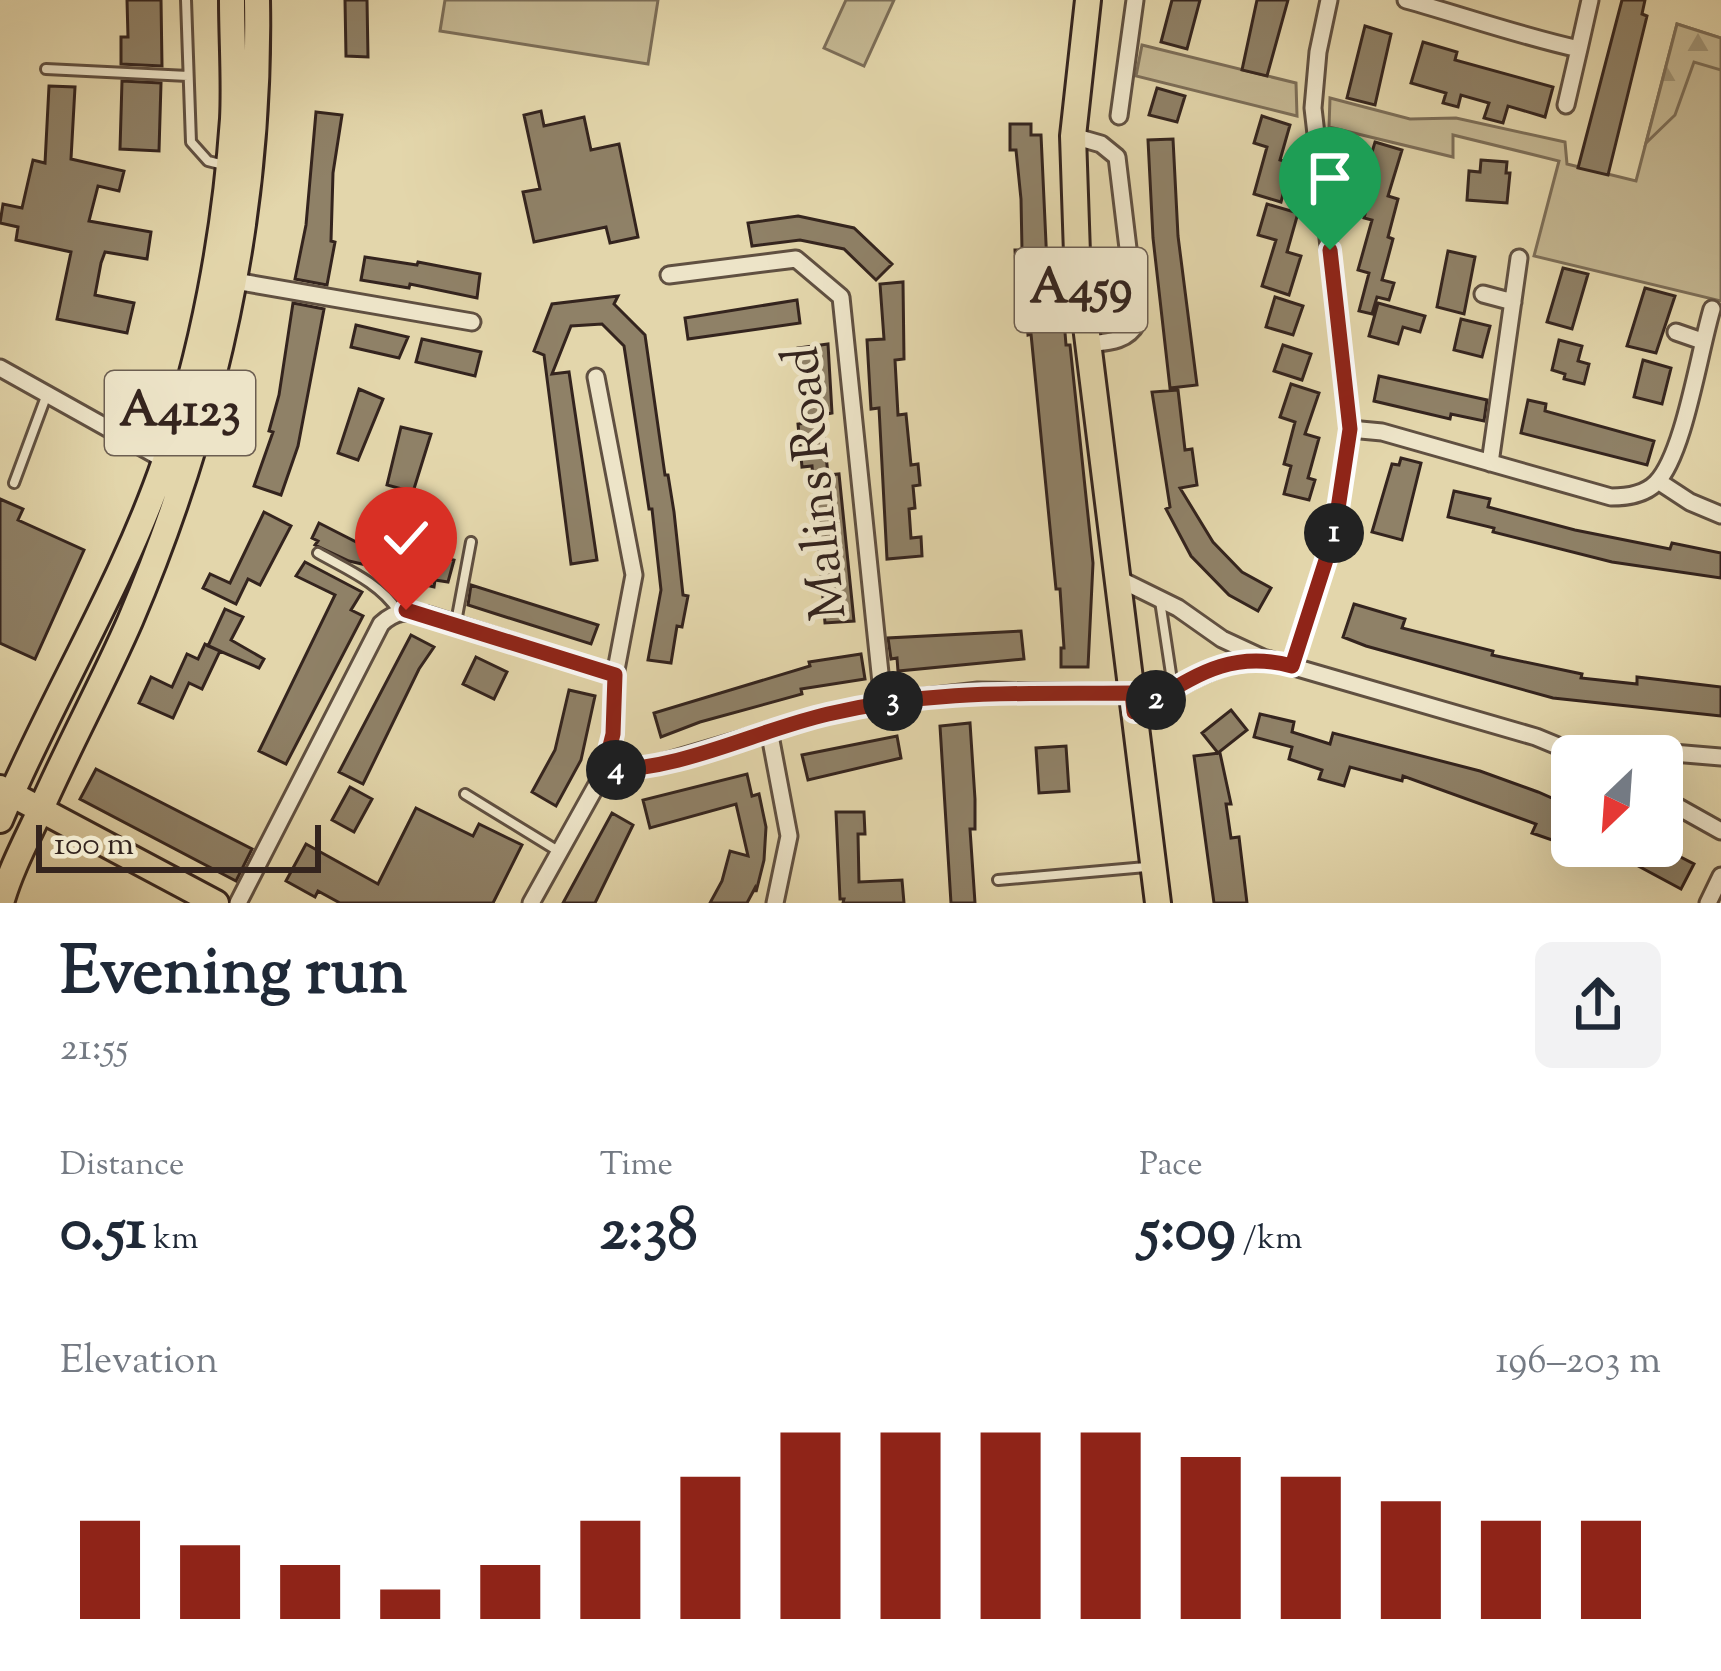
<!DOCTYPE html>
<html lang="en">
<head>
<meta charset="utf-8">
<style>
  body { margin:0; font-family:"Sorts Mill Goudy",serif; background:#f2f2f3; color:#1f2937; height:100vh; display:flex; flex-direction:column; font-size:45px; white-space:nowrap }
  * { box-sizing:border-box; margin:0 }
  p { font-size:39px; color:#747a83 }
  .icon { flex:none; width:66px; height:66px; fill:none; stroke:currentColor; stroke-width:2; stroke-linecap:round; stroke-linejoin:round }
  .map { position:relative; height:903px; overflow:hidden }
  .sheet { display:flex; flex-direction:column; background:#fff; flex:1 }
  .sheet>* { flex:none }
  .needle { width:78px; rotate:205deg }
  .buttons { position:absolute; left:1551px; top:735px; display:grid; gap:24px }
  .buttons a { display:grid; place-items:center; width:132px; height:132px; border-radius:18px; background:#fff; box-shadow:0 12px 48px #0002; font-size:60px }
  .scale { position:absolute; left:36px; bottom:30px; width:285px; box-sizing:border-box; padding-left:12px; border:6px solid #34241e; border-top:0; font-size:33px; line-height:42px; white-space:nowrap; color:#34241e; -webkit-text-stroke:9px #ede4c8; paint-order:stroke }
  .pin { position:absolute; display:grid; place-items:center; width:102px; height:102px; color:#fff; margin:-123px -51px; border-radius:50% 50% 50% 0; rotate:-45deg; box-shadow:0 0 12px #0007 }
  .pin .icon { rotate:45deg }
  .km { position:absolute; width:60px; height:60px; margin:-30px; border-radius:50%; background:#222; color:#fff; font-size:33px; line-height:60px; text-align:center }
  .round { display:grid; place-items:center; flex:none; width:126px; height:126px; border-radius:18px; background:#f2f2f3 }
  .headline { display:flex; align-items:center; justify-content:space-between; height:204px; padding:0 60px }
  h1 { font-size:66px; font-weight:700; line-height:90px }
  .stats { display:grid; grid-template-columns:repeat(3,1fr); gap:18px; height:204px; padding:12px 60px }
  .stats div { display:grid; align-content:center }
  .stats b { font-size:60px; font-weight:700 }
  .stats small { font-size:33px; font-weight:400 }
  .stats p { font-size:33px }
  .chart { height:336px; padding:24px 60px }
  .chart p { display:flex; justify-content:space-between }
  .chart svg { width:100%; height:216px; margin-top:12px; stroke:#8f2418; stroke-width:6 }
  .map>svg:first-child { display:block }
  .green { fill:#c5b893; stroke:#7c6e58; stroke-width:3 }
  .forest { fill:url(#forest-firs); stroke:#7c6e58; stroke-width:3 }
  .building { fill:#8f8167; stroke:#34241e; stroke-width:3 }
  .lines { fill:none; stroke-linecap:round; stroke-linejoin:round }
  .service-casing { stroke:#605041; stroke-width:14 }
  .minor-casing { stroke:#605041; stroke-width:21 }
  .primary-casing { stroke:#34241e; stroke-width:30 }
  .trunk-casing { stroke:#34241e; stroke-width:30 }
  .service { stroke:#ede4c8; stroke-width:8 }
  .minor { stroke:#ede4c8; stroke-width:15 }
  .primary { stroke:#e3d6ab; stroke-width:24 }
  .trunk { stroke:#e3d6ab; stroke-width:24 }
  .route-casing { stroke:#fff; stroke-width:24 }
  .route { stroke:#8f2418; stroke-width:15 }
  .labels { text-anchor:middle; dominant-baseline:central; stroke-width:10; stroke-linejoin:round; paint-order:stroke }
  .shield { fill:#ede4c8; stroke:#6c5e51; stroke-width:3 }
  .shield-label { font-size:48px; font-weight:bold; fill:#34241e }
  .street-label { font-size:51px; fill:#34241e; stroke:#ede4c8 }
</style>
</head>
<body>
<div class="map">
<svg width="1721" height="903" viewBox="0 0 1721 903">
  <defs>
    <pattern id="forest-firs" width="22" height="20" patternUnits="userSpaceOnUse" patternTransform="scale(3)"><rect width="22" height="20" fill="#c5b893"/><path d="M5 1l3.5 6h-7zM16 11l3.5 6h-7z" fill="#a19577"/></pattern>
  </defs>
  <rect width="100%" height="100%" fill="#e3d6ab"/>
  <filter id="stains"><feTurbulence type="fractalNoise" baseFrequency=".00167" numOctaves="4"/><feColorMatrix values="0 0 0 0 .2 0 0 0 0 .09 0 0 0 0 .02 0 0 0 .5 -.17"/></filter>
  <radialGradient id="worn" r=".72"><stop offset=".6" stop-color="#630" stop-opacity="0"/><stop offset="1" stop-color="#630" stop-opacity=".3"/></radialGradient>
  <path class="green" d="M445 0H658L648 64 440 31Z
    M846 0H894L864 66 824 48Z
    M1677 24 1721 38V301L1534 256 1559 161 1453 135V157L1329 127 1330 98 1410 119 1456 118 1565 142 1567 164 1636 181Z
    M1142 45 1296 83 1297 116 1136 76Z"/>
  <path class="forest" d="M1677 24 1721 38V70L1694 62 1675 115 1646 143Z"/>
  <path class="building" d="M127 0H161L162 66 121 64V37H128Z
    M345 0H367L368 57 346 56Z
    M1172 0H1200L1187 49 1161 42Z
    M1257 0H1288L1267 76 1242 70Z
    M1622 0H1645L1642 14 1647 16 1608 175 1578 168Z
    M1365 26 1391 34 1375 105 1347 98Z
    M1423 42 1457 52 1455 60 1553 87 1545 117 1508 106 1503 123 1484 118 1489 103 1461 95 1458 107 1443 103 1446 93 1411 83Z
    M122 81 161 83 159 151 120 149Z
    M49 86 75 87 71 159 124 171 119 191 98 186 89 221 151 232 147 259 105 252 101 263 95 295 134 303 127 333 57 319 71 252 16 240 18 227 0 223 3 204 22 208 33 160 45 163Z
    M1157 88 1185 96 1177 122 1149 115Z
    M541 111 544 126 584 117 591 150 619 144 638 237 610 243 606 227 534 242 523 192 540 189 524 115Z
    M316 112 342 115 333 173 331 241 335 242 327 285 295 279 306 225Z
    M1262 116 1290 125 1280 160 1291 163 1281 202 1254 194 1267 147 1254 143Z
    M1010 124H1031V135H1041L1049 308 1063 307 1066 345H1070L1093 563 1088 667H1061V648H1064L1060 589H1056L1031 334 1028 335 1024 291H1017L1015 250H1022L1021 199 1016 150H1010Z
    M1173 139 1178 236 1197 385 1170 388 1153 238 1148 140Z
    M1375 142 1402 150 1388 196 1398 199 1388 237 1393 239 1382 280 1394 283 1389 300 1377 297 1372 314 1359 311 1369 273 1358 270 1372 220 1364 218 1374 181 1364 179Z
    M1481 160 1507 162 1506 173H1510L1507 203 1467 200 1469 171 1480 172Z
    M1267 204 1298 213 1287 252 1301 256 1289 295 1262 286 1276 240 1258 235Z
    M798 216 854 228 892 264 876 280 844 249 800 240 752 246 748 223Z
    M1448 251 1475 257 1464 314 1437 307Z
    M365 257 417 265 418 262 480 274 477 298 410 284 409 288 361 280Z
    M1563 268 1588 274 1572 329 1547 322Z
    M903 282 904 359 895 360 898 415 906 414 911 465 918 464 920 485 913 486 915 508 909 509 911 538 921 537 922 556 887 559 879 408 871 409 867 340 884 339 880 284Z
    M1645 288 1675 296 1656 353 1627 346Z
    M618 296 614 304 645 335 665 475H668L674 512 683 595 688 596 682 627 677 626 671 663 648 660 661 590 652 509H649L624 346 602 324 571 326 552 374 569 372 597 560 571 564 544 355 534 351 552 304Z
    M1275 297 1303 306 1293 335 1266 327Z
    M797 300 800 323 688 339 685 318Z
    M293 303 324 309 298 446 281 495 254 486 273 432 269 431 279 395Z
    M1378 303 1425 316 1420 332 1403 327 1398 344 1369 336Z
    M1461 319 1490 326 1482 357 1454 350Z
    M356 325 408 337 399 358 351 347Z
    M422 339 481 352 475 376 416 362Z
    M1559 340 1582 346 1578 361 1589 364 1584 384 1564 379 1565 374 1552 370Z
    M828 344 832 413 822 415 828 475 839 474 854 621 825 623 812 466 802 467 798 424 808 423 798 348Z
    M1283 345 1311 354 1302 380 1274 371Z
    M1643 360 1671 368 1662 404 1634 397Z
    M1379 376 1487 400 1484 421 1451 414 1450 419 1374 401Z
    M1291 384 1319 393 1305 434 1319 438 1308 478 1315 480 1309 500 1284 494 1291 466 1284 464 1295 422 1280 417Z
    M359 389 383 399 358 460 338 453Z
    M1178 390 1185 450 1192 449 1197 485 1180 488 1213 542 1242 572 1271 588 1258 611 1229 595 1191 556 1166 509 1170 507 1152 392Z
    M1528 400 1546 404 1545 411 1654 441 1647 465 1521 433Z
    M401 427 431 434 413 492 387 485Z
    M1401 458 1421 463 1402 540 1372 532 1392 464 1399 465Z
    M1454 491 1490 499 1488 507 1575 530 1670 549 1672 543 1721 553V578L1612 562 1493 532 1494 528 1448 517Z
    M0 499 23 509 18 520 84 550 35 659 0 643Z
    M264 512 291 526 260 585 248 579 236 604 203 588 210 574 230 583Z
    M319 523 376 552 379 542 454 560 448 582 435 580 434 587 417 583 418 577 349 561 315 545 318 541 312 538Z
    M305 562 362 592 351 610 363 616 286 764 259 751 335 595 296 576Z
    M471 585 598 625 591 644 468 605Z
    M1354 604 1405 619 1402 628 1493 651 1492 655 1582 674 1581 678 1637 684V677L1721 687V716L1553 698 1366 646 1343 637Z
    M225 609 243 617 231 640 264 659 259 668 208 646Z
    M1021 631 1024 659 898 671 897 658 891 659 888 638Z
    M411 635 434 647 419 669 363 784 339 772Z
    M205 644 220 651 202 689 189 683 173 718 139 703 151 677 172 687 187 654 198 659Z
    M861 654 865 679 801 689 802 694 700 722 661 737 654 713 810 666 809 662Z
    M476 657 507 672 494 699 463 684Z
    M569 690 595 696 581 760 556 806 532 792 555 750Z
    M1231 710 1247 730 1218 753 1202 733Z
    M1260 714 1294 722 1292 732 1330 744 1333 733 1480 771 1538 792 1572 807V847L1532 833 1536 824 1403 776 1402 781 1350 767 1344 786 1319 779 1322 770 1289 759 1292 747 1254 737Z
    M970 723 975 799V829H970L975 903H951L940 726Z
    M897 736 901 758 808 780 802 755Z
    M1066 746 1069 791 1039 793 1036 748Z
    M1220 753 1231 804H1226L1231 838 1239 837 1247 903H1214L1194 756Z
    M96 769 252 849 236 881 80 799Z
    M747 774 752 796 759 794 766 827 764 860 756 892 755 888 747 903H710L722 881 730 851 748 856 736 804 650 828 643 800Z
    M350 787 372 799 354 832 332 820Z
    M416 808 473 836 479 824 522 845 493 903H340L318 891 315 897 286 881 306 844 378 884Z
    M836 812H864L865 834H858L859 882 902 880 904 903H843L844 899H840Z
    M612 813 633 825 595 903H563Z
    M1601 846H1659L1694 864 1681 889Z"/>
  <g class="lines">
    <g class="service-casing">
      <path id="service" d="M186 0 191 142 208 161 224 165
        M46 69 188 76
        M14 483 47 394
        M318 553C346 569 380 583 398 611
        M1160 601 1173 687
        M456 622 471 542
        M465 794 558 851
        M998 880 1146 867"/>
    </g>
    <g class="minor-casing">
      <path id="minor" d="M1406 0C1464 16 1520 36 1579 49L1590 0
        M1566 105 1579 49
        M1119 116 1135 0
        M1073 136 1101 144 1117 157 1137 323C1127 342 1107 342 1088 344
        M669 275 796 259 841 297 883 702
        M235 281 472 322
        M1483 294 1513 302
        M1676 332 1702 341
        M0 368 170 463
        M1350 429 1382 432 1611 497C1627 497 1644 495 1656 483 1684 455 1699 352 1712 309
        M1490 463 1519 258
        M1658 481 1690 502 1721 515
        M1117 578 1178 608 1222 639 1263 658 1536 737 1582 756
        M1291 666 1333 535 1350 429 1313 108 1318 52 1329 0
        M1134 713C1176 688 1213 663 1262 658
        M769 730 789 836 775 903
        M1638 756 1649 751 1721 757
        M605 770 654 765 824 715 883 702 978 691 1132 693
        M1662 798 1721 831
        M238 903 381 624C397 609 407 611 428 615L615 675
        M531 903 605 770 613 734 615 675 634 575 596 377
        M1708 903 1721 876"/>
    </g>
    <g class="primary-casing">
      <path id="primary" d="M1088 0 1073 136 1077 254 1158 903
        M0 788 216 903"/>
    </g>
    <g class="trunk-casing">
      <path id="trunk" d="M0 820C51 699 122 586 165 461 203 354 225 233 233 119 235 80 232 40 232 0
        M1 903C10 871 26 841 40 811 68 747 102 685 130 621 214 424 261 215 257 0"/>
    </g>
    <use href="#service" class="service"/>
    <use href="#minor" class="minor"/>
    <use href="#primary" class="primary"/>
    <use href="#trunk" class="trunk"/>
  </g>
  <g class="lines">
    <g class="route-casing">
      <path id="route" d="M406 610 615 675 613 734 604 770C680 771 755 731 828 714 934 689 1025 694 1132 693L1134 712C1189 681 1226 648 1292 666L1334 535 1350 429 1330 250"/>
    </g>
    <use href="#route" class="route"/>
  </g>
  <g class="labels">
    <g class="shield">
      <rect x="1015" y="248" width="132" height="84" rx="9"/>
      <rect x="105" y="371" width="150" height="84" rx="9"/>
    </g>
    <g class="shield-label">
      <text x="1081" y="290">A459</text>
      <text x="180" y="413">A4123</text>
    </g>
    <g class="street-label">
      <text transform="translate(818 483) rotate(-96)">Malins Road</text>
    </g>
  </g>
  <rect width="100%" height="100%" filter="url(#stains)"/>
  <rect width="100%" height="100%" fill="url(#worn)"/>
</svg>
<div class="buttons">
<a><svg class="needle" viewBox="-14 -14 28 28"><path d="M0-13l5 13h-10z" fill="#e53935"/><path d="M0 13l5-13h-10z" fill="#747a83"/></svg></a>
</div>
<div class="scale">100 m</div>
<div class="pin" style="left:1330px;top:250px;background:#1e9e55"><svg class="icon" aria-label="arrive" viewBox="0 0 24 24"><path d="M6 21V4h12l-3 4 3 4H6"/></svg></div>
<div class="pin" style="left:406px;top:610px;background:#d93025"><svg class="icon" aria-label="check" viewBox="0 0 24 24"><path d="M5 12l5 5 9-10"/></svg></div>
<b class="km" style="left:1334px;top:533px">1</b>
<b class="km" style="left:1156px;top:700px">2</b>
<b class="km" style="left:893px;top:701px">3</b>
<b class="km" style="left:616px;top:770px">4</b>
</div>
<section class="sheet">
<div class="headline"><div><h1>Evening run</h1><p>21:55</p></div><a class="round"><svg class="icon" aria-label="share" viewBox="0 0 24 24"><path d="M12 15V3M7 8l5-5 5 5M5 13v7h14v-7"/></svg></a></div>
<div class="stats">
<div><p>Distance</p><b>0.51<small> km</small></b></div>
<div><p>Time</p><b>2:38</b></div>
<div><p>Pace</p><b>5:09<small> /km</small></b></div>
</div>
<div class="chart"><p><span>Elevation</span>196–203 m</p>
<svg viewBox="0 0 160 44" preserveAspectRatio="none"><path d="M5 44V24M15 44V29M25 44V33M35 44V38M45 44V33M55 44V24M65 44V15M75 44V6M85 44V6M95 44V6M105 44V6M115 44V11M125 44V15M135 44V20M145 44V24M155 44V24"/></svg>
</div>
</section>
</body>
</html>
